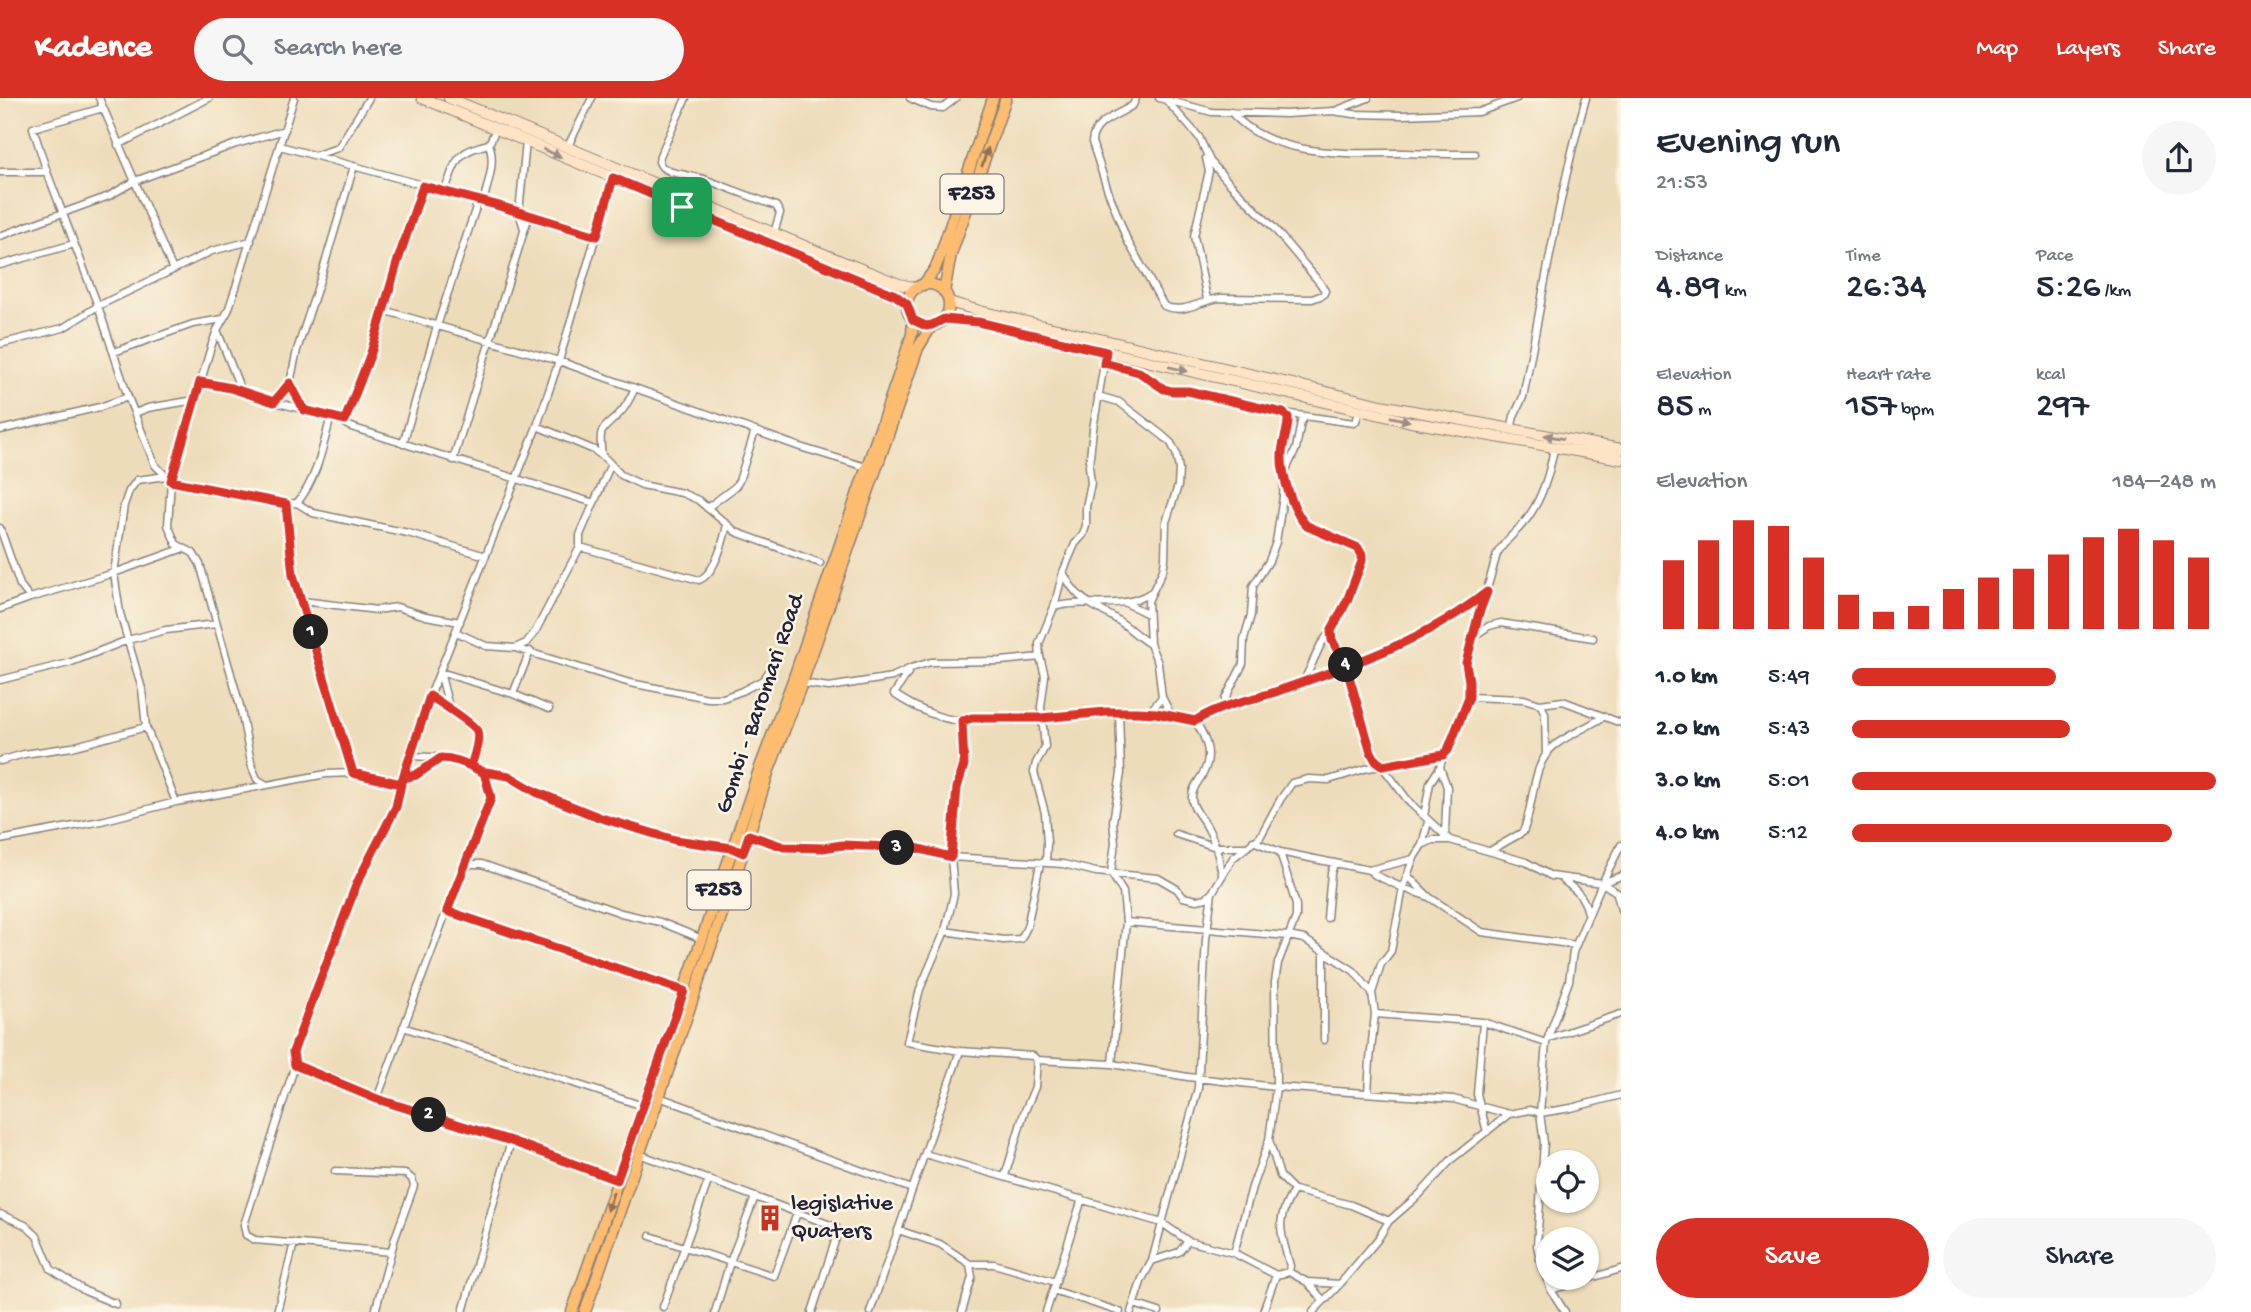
<!DOCTYPE html>
<html lang="en">
<head>
<meta charset="utf-8">
<style>
  body { margin:0; font-family:"Gochi Hand",sans-serif; background:#f6f6f7; color:#1f2937; height:100vh; display:flex; flex-direction:column; font-size:26px; white-space:nowrap }
  * { box-sizing:border-box; margin:0 }
  p { font-size:23px; color:#747a83 }
  .icon { flex:none; width:38px; height:38px; fill:none; stroke:currentColor; stroke-width:2; stroke-linecap:round; stroke-linejoin:round }
  .map { position:relative; flex:1; overflow:hidden }
  .sheet { display:flex; flex-direction:column; background:#fff; width:630px }
  .sheet>* { flex:none }
  .fabs { position:absolute; left:1536px; top:1052px; display:grid; gap:14px }
  .fabs a { display:grid; place-items:center; width:63px; height:63px; border-radius:50%; background:#fff; box-shadow:0 2px 5px #0004; font-size:35px }
  .pin { position:absolute; display:grid; place-items:center; width:60px; height:60px; color:#fff; margin:-30px; border-radius:14px; box-shadow:0 4px 10px #0006 }
  .km { position:absolute; width:35px; height:35px; margin:-18px; border-radius:50%; background:#222; color:#fff; font-size:19px; line-height:35px; text-align:center }
  .round { display:grid; place-items:center; flex:none; width:74px; height:74px; border-radius:37px; background:#f6f6f7 }
  .summary { display:flex; align-items:center; justify-content:space-between; height:119px; padding:0 35px }
  h1 { font-size:38px; font-weight:600; line-height:52px }
  .figures { display:grid; grid-template-columns:repeat(3,1fr); gap:10px; height:119px; padding:7px 35px }
  .figures div { display:grid; align-content:center }
  .figures b { font-size:35px; font-weight:600 }
  .figures small { font-size:19px; font-weight:400 }
  .figures p { font-size:19px }
  .chart { height:196px; padding:14px 35px }
  .chart p { display:flex; justify-content:space-between }
  .chart svg { width:100%; height:126px; margin-top:7px; stroke:#d93025; stroke-width:6 }
  .button { display:flex; gap:14px; margin-top:auto; padding:14px 35px }
  .button a { flex:1; height:80px; border-radius:42px; background:#d93025; color:#fff; font-size:28px; font-weight:600; line-height:80px; text-align:center }
  .button a+a { background:#f6f6f7; color:#1f2937 }
  ul { padding:0 35px; list-style:none; font-size:23px }
  li { display:grid; grid-template-columns:112px 84px 1fr; align-items:center; height:52px }
  li i { height:18px; border-radius:9px; background:#d93025 }
  header { display:flex; align-items:center; gap:42px; box-sizing:border-box; height:98px; padding:0 35px; background:#d93025; color:#fff }
  header strong { font-size:33px }
  nav { display:flex; gap:38px; margin-inline-start:auto; font-size:24px }
  .search { width:490px; height:63px; background:#f6f6f7; display:flex; align-items:center; gap:18px; box-sizing:border-box; padding:0 24px; border-radius:38px; color:#747a83; font-size:26px }
  main { display:flex; flex:1; min-height:0 }
  .map>svg:first-child { display:block }
  .lines { fill:none; stroke-linecap:round; stroke-linejoin:round }
  .minor-casing { stroke:#887f7a; stroke-width:9 }
  .secondary-casing { stroke:#887f7a; stroke-width:12 }
  .primary-casing { stroke:#887f7a; stroke-width:13 }
  .minor { stroke:#fff; stroke-width:6 }
  .secondary { stroke:#fee4c5; stroke-width:10 }
  .primary { stroke:#fdbc6f; stroke-width:10 }
  .oneway { fill:#9b8d87 }
  .oneway2 { fill:#906f55 }
  .route-casing { stroke:#fff; stroke-width:14 }
  .route { stroke:#d93025; stroke-width:9 }
  .labels { text-anchor:middle; dominant-baseline:central; stroke-width:5; stroke-linejoin:round; paint-order:stroke }
  .shield { fill:#fcf5e5; stroke:#63616e; stroke-width:2 }
  .shield-label { font-size:23px; font-weight:bold; fill:#22223b }
  .street-label { font-size:24px; fill:#22223b; stroke:#fcf5e5 }
  .poi-label { font-size:24px; fill:#22223b; stroke:#fcf5e5; text-anchor:start }
</style>
</head>
<body>
<header>
<strong>Kadence</strong>
<div class="search"><svg class="icon" aria-label="search" viewBox="0 0 24 24"><circle cx="10" cy="10" r="6"/><path d="M15 15l6 6"/></svg>Search here</div>
<nav><a>Map</a><a>Layers</a><a>Share</a></nav>
</header>
<main>
<div class="map">
<svg width="1621" height="1214" viewBox="0 0 1621 1214">
  <rect width="100%" height="100%" fill="#fcf5e5"/>
  <filter id="ink" filterUnits="userSpaceOnUse"><feTurbulence type="fractalNoise" baseFrequency=".0143" numOctaves="2"/><feDisplacementMap in="SourceGraphic" scale="14" xChannelSelector="R" yChannelSelector="G"/><feConvolveMatrix kernelMatrix="1 2 1 2 8 2 1 2 1" color-interpolation-filters="sRGB"/></filter>
  <filter id="wash" filterUnits="userSpaceOnUse"><feTurbulence type="fractalNoise" baseFrequency=".00686" numOctaves="4" result="noise"/><feDisplacementMap in="SourceGraphic" scale="28" xChannelSelector="R" yChannelSelector="G"/><feGaussianBlur stdDeviation="1.57" result="paint"/><feColorMatrix in="noise" values="0 0 0 0 0 0 0 0 0 0 0 0 0 0 0 0 0 1.4 0 .05"/><feComposite in="paint" operator="in"/></filter>
  <g filter="url(#wash)">
    <rect width="100%" height="100%" fill="#eddcb9"/>
  </g>
  <g filter="url(#ink)">
    <g class="lines">
      <g class="minor-casing">
        <path id="minor" d="M99 0 173 172
          M686 0 660 58 659 64 662 69 671 74 704 81 776 108 780 115 774 135
          M910 0 931 9 943 10 956 0
          M1136 0 1133 7C1119 17 1093 23 1092 44L1108 93 1127 142 1164 208C1184 217 1201 202 1220 200L1312 201 1323 197 1325 193 1320 185 1273 129 1229 85 1210 63 1199 39 1166 2
          M1159 0 1212 14 1286 16 1333 13 1354 16 1402 17 1479 14 1517 0
          M103 10 33 30 47 74 98 208 128 299 155 367 171 383 286 406 297 405C317 381 323 348 331 318
          M1335 13 1368 0
          M1231 14C1272 61 1348 55 1405 55 1428 56 1452 56 1475 56
          M118 47 209 0
          M280 48 496 107 597 138
          M568 48 592 0
          M319 56 338 50 369 0
          M1206 60 1209 73 1194 138 1207 201
          M0 74H47
          M613 80 559 263 537 328 430 598 401 686 396 709 357 785 293 954 295 967 305 973 377 1001 511 1043 617 1082
          M444 94C457 64 453 54 489 46
          M483 104C488 85 496 64 489 46L497 29
          M524 131 519 114 526 44
          M0 138 109 98 135 83 236 46 285 32
          M0 167 74 146
          M383 212 559 263 800 349 866 369
          M217 232 241 292
          M0 246 63 230 98 208 212 153 251 143
          M114 254 193 226 223 221
          M1104 265 1139 274 1164 291 1172 294 1188 293 1283 315 1354 325 1356 323 1360 312
          M200 284 231 290 259 300 345 322 347 327 354 330 594 405
          M290 285 304 312
          M1098 298 1119 304 1162 337 1171 345 1176 355 1179 371 1178 388 1166 424 1165 461 1163 472 1148 503 1150 546 1158 565 1162 599 1172 619
          M274 304 290 285 297 252 320 182 354 68
          M135 315 148 310 195 302
          M345 322 371 255 398 162 423 88
          M537 328 594 352 606 361 621 377 642 387 682 395 698 402 736 434 820 465
          M0 332 100 309 128 299
          M1511 332 1514 318 1523 299C1543 199 1558 98 1586 0
          M403 346 437 228 478 103
          M602 358C598 327 602 334 620 315 627 308 631 298 635 290
          M453 362 529 117
          M610 368 580 437V449L699 482C715 476 724 442 727 426
          M1285 374 1296 351 1301 324 1305 319
          M166 378 137 382 129 393 124 407 114 475 120 515 142 591 146 629 176 704
          M1286 387 1301 422 1307 428 1358 450 1361 463 1347 503 1331 533 1321 546 1304 583
          M297 405 313 415 408 435 486 458
          M286 406 293 477 353 675
          M707 410 735 389 739 383 755 333
          M0 430 20 487 30 500
          M1063 474C1078 505 1093 506 1119 523 1130 530 1139 540 1150 546
          M302 503 377 512 397 509 426 518 460 524
          M1126 505 1148 516
          M1054 509C1085 500 1122 513 1150 495
          M0 511 30 500 114 475 184 450
          M1331 533 1332 542 1346 568 1372 655 1410 705 1450 742
          M456 534 486 548 515 550 630 585 708 600H723L742 593 763 582 772 569
          M1474 538 1489 528 1501 525 1593 540
          M515 550 526 545 535 534 580 449
          M911 570 894 596C915 610 937 621 962 623L964 667 957 690 951 759 954 796 945 833 920 891 907 944 960 953 1033 958 1037 962 1112 966 1188 979 1276 989 1453 1001 1509 1016 1530 1012 1540 1015 1571 1010 1621 997
          M440 574 513 596 549 611
          M440 574 449 609
          M0 582 69 565 128 542 166 532 216 526
          M802 585 829 589 892 579 911 570 931 564 1001 563 1040 559
          M513 596 530 553
          M430 598C442 605 451 613 462 621 465 623 468 624 471 626 483 635 474 657 471 668
          M1469 599 1524 601 1540 606 1563 603 1621 625
          M1540 606 1545 615 1546 657
          M1226 608 1225 601 1243 566 1244 541 1251 517 1253 488 1269 463 1276 444 1283 399 1285 374 1282 357 1288 319 1283 315
          M1149 615 1162 599
          M962 623 972 620H1041L1119 614 1156 615 1195 623C1221 606 1252 602 1280 592 1353 567 1425 542 1487 494
          M1195 623C1207 641 1214 659 1201 679 1197 685 1192 691 1192 699 1191 708 1199 716 1204 724 1215 740 1218 757 1222 776
          M411 658 449 660 461 663 480 673 509 678 536 694 598 719 675 742 735 751
          M0 663 24 656 72 649 146 629
          M1440 669 1447 689 1445 735
          M403 680 416 677 441 660
          M267 687 257 681 252 669 240 608 200 466 193 455 176 446 168 427 171 383 211 249 217 232 228 213 236 189 294 0
          M1424 718 1430 685 1440 669 1443 658 1448 652 1469 599V583L1466 565 1497 456C1505 441 1520 432 1529 418 1543 398 1550 374 1554 350
          M1176 736 1216 749H1245
          M749 737 784 749 823 750 842 747 916 750 951 759 1063 766 1096 774 1158 780 1177 791 1183 799 1197 802 1206 800 1212 795 1233 760 1260 739 1280 702 1292 685 1309 681 1329 682 1368 670 1443 658
          M0 742 101 723 176 704 326 676 353 675 401 686
          M1253 743 1280 754 1369 772 1375 777 1403 790 1429 799 1482 834 1576 847
          M1422 747 1433 742H1450L1526 764 1551 778 1602 785 1621 797
          M1490 753 1523 734C1535 707 1530 667 1555 647 1570 636 1588 629 1603 619
          M1046 764 1047 745 1045 715 1034 674 1036 665 1045 649 1041 609 1045 578 1040 559 1039 546 1054 509 1063 474 1075 446 1083 437 1086 428V409L1091 385 1089 368 1093 331 1106 254
          M463 771 471 766H482L621 815 660 824 702 841
          M1369 772 1413 761
          M1407 777 1428 798
          M1563 782C1576 792 1584 798 1588 815
          M1602 785 1621 778
          M1617 796 1621 812
          M447 812 684 893
          M1327 820 1331 775 1334 766
          M1126 824 1288 838 1304 841 1354 873 1372 895
          M945 833 1003 842 1021 841 1027 829 1040 766
          M1375 916 1483 924 1546 945
          M1483 924 1477 996 1487 1034
          M403 929 643 1008
          M1549 940 1621 916
          M1324 942V855
          M1112 966 1126 824 1123 794 1111 775 1115 745 1113 723 1121 675 1119 614
          M295 967 244 1127 246 1137 255 1142 391 1154
          M1368 995 1370 962 1375 916 1372 895 1381 866 1391 853 1403 790 1413 761 1422 747 1428 724
          M659 999 912 1091
          M377 1001 447 812 491 700 484 674
          M1269 1042 1280 1078 1294 1092
          M639 1056 836 1129 838 1134 812 1214
          M925 1056 1162 1125 1188 1143 1234 1155 1276 1177 1289 1174 1307 1184 1323 1202
          M335 1073 406 1076 412 1081 414 1088 395 1140 375 1214
          M1005 1078 1024 1015 1035 989 1037 962
          M0 1116 25 1127 37 1138 51 1171 85 1193 116 1206 115 1204
          M898 1132 940 1146 970 1166H994L1056 1184
          M650 1138 774 1178 797 1115
          M1234 1155 1252 1089 1269 1042 1276 989 1275 884 1278 865 1296 819V807L1280 754
          M1152 1163 1179 1154 1188 1143
          M1289 1174 1290 1168C1281 1134 1274 1124 1294 1092L1351 1107 1389 1123
          M1307 1184 1340 1186
          M1053 1192 1120 1214
          M1551 1192 1621 1171
          M1134 1206 1159 1214
          M663 1209 709 1081
          M277 1214 294 1145
          M463 1214 511 1043
          M715 1214 730 1164 755 1099
          M870 1214 960 953
          M962 1214 972 1179 970 1166
          M1046 1214 1082 1101
          M1131 1214 1142 1181 1152 1163 1198 990 1206 841 1212 795
          M1263 1214 1276 1177
          M1313 1214 1340 1186 1378 1141 1389 1123 1420 1096 1452 1061 1509 1016
          M1565 1214 1551 1192 1541 1167 1537 1147 1544 1045 1540 1015 1546 945 1569 883 1573 854 1602 785 1621 747"/>
      </g>
      <g class="secondary-casing">
        <path id="secondary" d="M422 0 895 197 907 207
          M449 0 836 161 899 186 917 190
          M949 204 980 213 1386 308 1621 351
          M944 221 978 224 1411 324 1621 361"/>
      </g>
      <g class="primary-casing">
        <path id="primary" d="M907 207a21 21 0 1 1 42 0a21 21 0 1 1-42 0Z
          M923 187 935 171 939 161 993 0
          M944 194 951 156 1006 0
          M572 1214 702 841 759 672 793 582 900 273 912 236 913 222
          M585 1214 743 755 768 675 802 585 918 250 932 227"/>
      </g>
      <use href="#minor" class="minor"/>
      <use href="#secondary" class="secondary"/>
      <use href="#primary" class="primary"/>
    </g>
    <defs><path id="oneway-solid" d="M-6-.8H1V-3.2L6.5 0L1 3.2V.8H-6Z" transform="scale(1.75)"/></defs>
    <g class="oneway">
      <use href="#oneway-solid" transform="translate(552 55) rotate(23)"/>
      <use href="#oneway-solid" transform="translate(1178 271) rotate(13)"/>
      <use href="#oneway-solid" transform="translate(1400 321) rotate(13)"/>
      <use href="#oneway-solid" transform="translate(1554 339) rotate(-170)"/>
    </g>
    <g class="oneway2">
      <use href="#oneway-solid" transform="translate(985 59) rotate(-71)"/>
      <use href="#oneway-solid" transform="translate(610 1104) rotate(109)"/>
    </g>
  </g>
  <g class="lines" filter="url(#ink)">
    <g class="route-casing">
      <path id="route" d="M682 109 613 80 597 138 496 107 423 88 398 162 371 255 345 322 304 312 290 285 274 304 231 290 200 284 171 383 286 406 293 477 353 675 401 686 403 680 416 677 441 660C457 660 469 668 484 674L491 700 447 813 684 893 617 1082 511 1043 377 1001 295 967 293 954 357 785 396 709 401 686 430 598C438 603 475 627 477 633 480 643 474 658 471 668L480 673 509 678 536 694 598 719 675 742 732 750 743 755 749 737 784 749 823 750 842 747 916 750 951 759 957 690 964 667 962 623 972 620H1041L1106 614H1137L1156 615 1195 623C1220 607 1248 603 1275 594 1349 568 1425 543 1487 494L1479 515 1466 565 1469 583V599L1448 652 1443 657 1383 668 1376 663 1371 654 1346 568 1332 542 1331 533 1347 503 1362 463V457L1358 450 1307 428C1293 415 1281 376 1282 357 1282 344 1289 332 1288 319L1283 315 1188 293H1172L1164 291 1139 274 1104 265 1106 254 978 224 944 221 932 227 926 228 913 222 907 206 895 197 682 109"/>
    </g>
    <use href="#route" class="route"/>
  </g>
  <defs>
    <g id="building-bare" transform="scale(2.1)"><path d="M-4-6H4V6H1V3H-1V6H-4ZM-2.5-4.3h1.7v1.8h-1.7ZM.8-4.3h1.7v1.8H.8ZM-2.5-1h1.7V.8h-1.7ZM.8-1h1.7V.8H.8Z" fill="#c8321e" stroke="#fcf5e5" stroke-width="2.5" paint-order="stroke"/></g>
  </defs>
  <g fill-rule="evenodd">
    <use href="#building-bare" x="770" y="1120"/>
  </g>
  <g class="labels">
    <g class="shield">
      <rect x="940.5" y="76.5" width="63" height="39" rx="5"/>
      <rect x="687.5" y="772.5" width="63" height="39" rx="5"/>
    </g>
    <g class="shield-label">
      <text x="972" y="96">F253</text>
      <text x="719" y="792">F253</text>
    </g>
    <g class="street-label">
      <text transform="translate(761 606) rotate(-71)">Gombi - Baromari Road</text>
    </g>
    <g class="poi-label">
      <text x="791" y="1106">legislative<tspan x="791" dy="28">Quaters</tspan></text>
    </g>
  </g>
</svg>
<div class="fabs">
<a><svg class="icon" aria-label="locate" viewBox="0 0 24 24"><circle cx="12" cy="12" r="6"/><path d="M12 2v4M12 18v4M2 12h4M18 12h4"/></svg></a>
<a><svg class="icon" aria-label="layers" viewBox="0 0 24 24"><path d="M12 4l9 5-9 5-9-5zM3 14l9 5 9-5"/></svg></a>
</div>
<div class="pin" style="left:682px;top:109px;background:#1e9e55"><svg class="icon" aria-label="arrive" viewBox="0 0 24 24"><path d="M6 21V4h12l-3 4 3 4H6"/></svg></div>
<b class="km" style="left:311px;top:534px">1</b>
<b class="km" style="left:429px;top:1017px">2</b>
<b class="km" style="left:897px;top:750px">3</b>
<b class="km" style="left:1346px;top:567px">4</b>
</div>
<section class="sheet">
<div class="summary"><div><h1>Evening run</h1><p>21:53</p></div><a class="round"><svg class="icon" aria-label="share" viewBox="0 0 24 24"><path d="M12 15V3M7 8l5-5 5 5M5 13v7h14v-7"/></svg></a></div>
<div class="figures">
<div><p>Distance</p><b>4.89<small> km</small></b></div>
<div><p>Time</p><b>26:34</b></div>
<div><p>Pace</p><b>5:26<small> /km</small></b></div>
</div>
<div class="figures">
<div><p>Elevation</p><b>85<small> m</small></b></div>
<div><p>Heart rate</p><b>157<small> bpm</small></b></div>
<div><p>kcal</p><b>297</b></div>
</div>
<div class="chart"><p><span>Elevation</span>184–248 m</p>
<svg viewBox="0 0 160 44" preserveAspectRatio="none"><path d="M5 44V20M15 44V13M25 44V6M35 44V8M45 44V19M55 44V32M65 44V38M75 44V36M85 44V30M95 44V26M105 44V23M115 44V18M125 44V12M135 44V9M145 44V13M155 44V19"/></svg>
</div>
<ul>
<li><b>1.0 km</b>5:49<i style="width:56%"></i></li>
<li><b>2.0 km</b>5:43<i style="width:60%"></i></li>
<li><b>3.0 km</b>5:01<i style="width:100%"></i></li>
<li><b>4.0 km</b>5:12<i style="width:88%"></i></li>
</ul>
<div class="button"><a>Save</a><a>Share</a></div>
</section>
</main>
</body>
</html>
